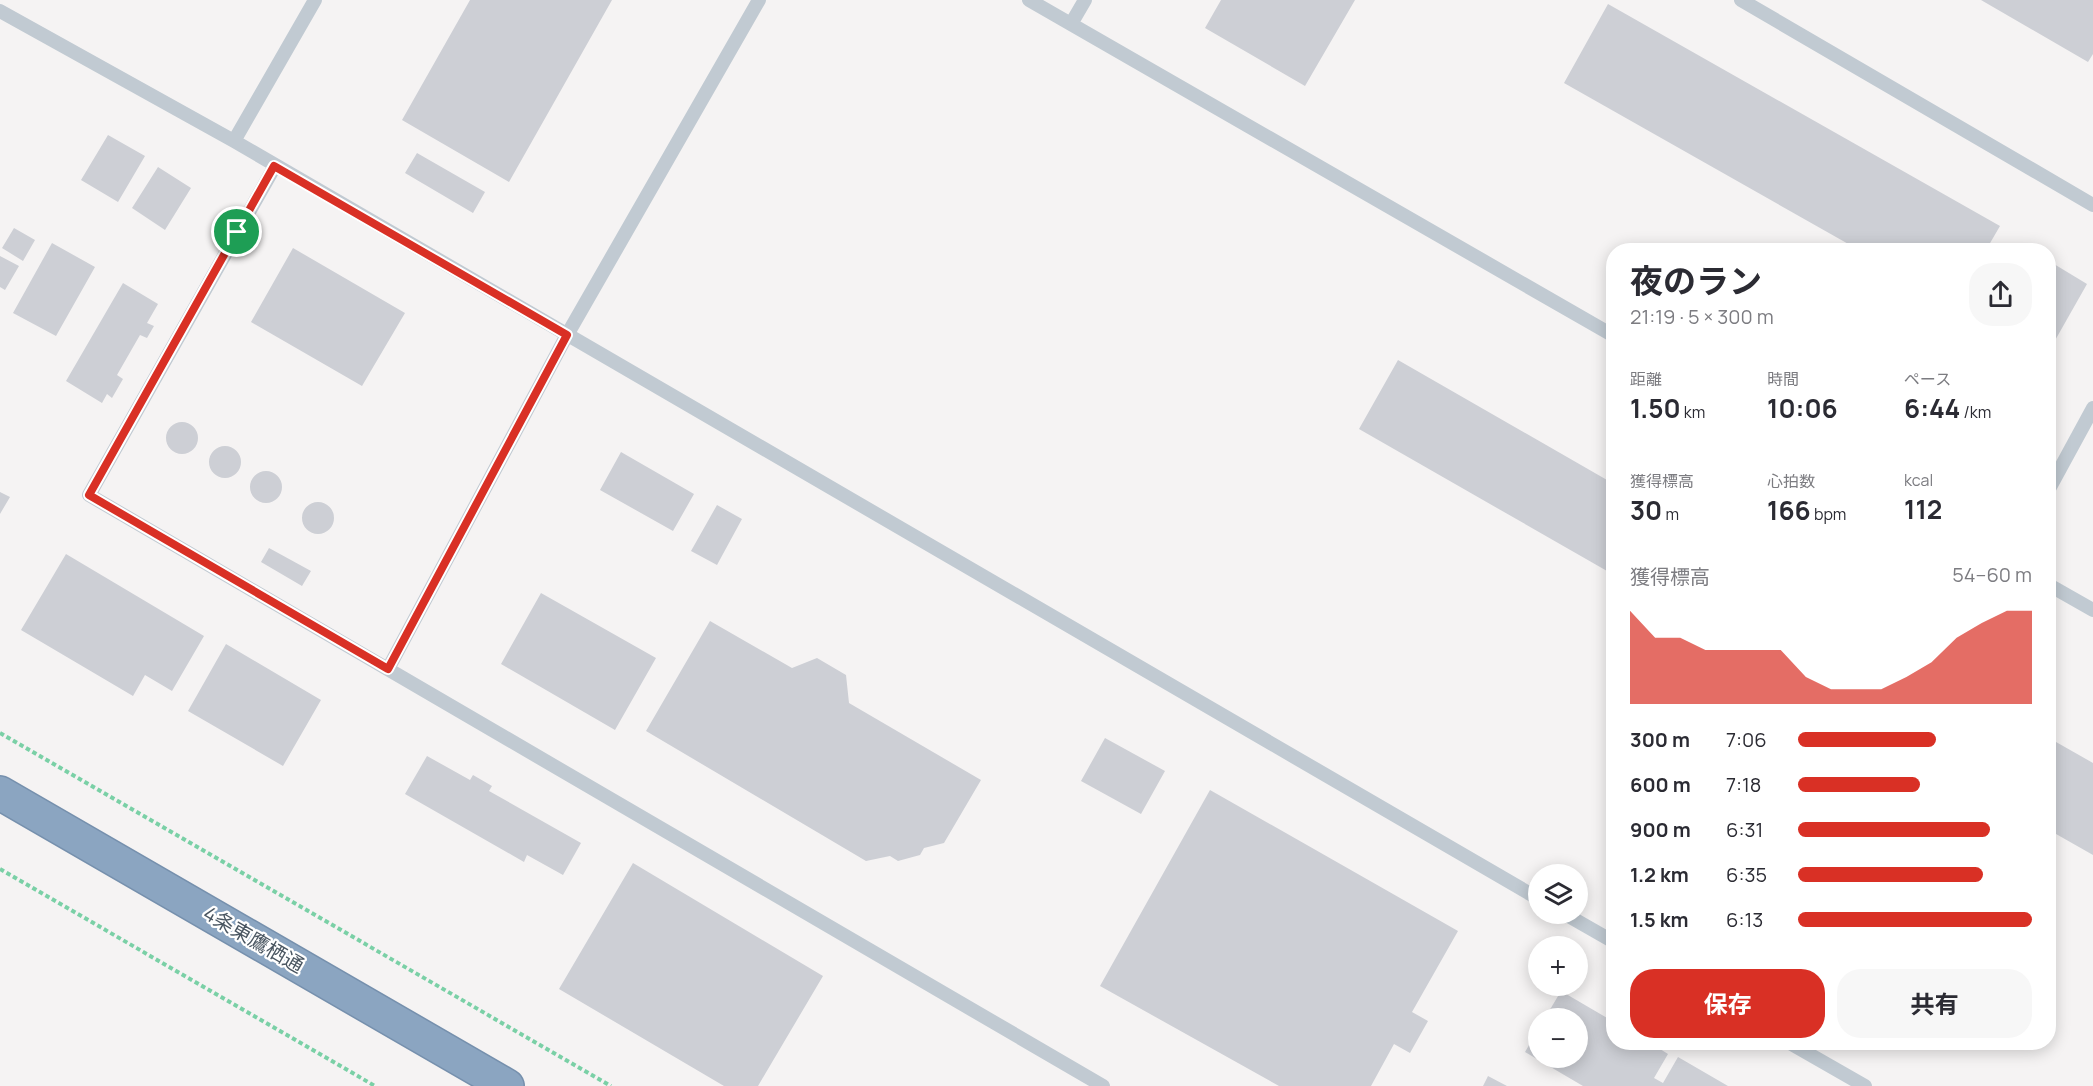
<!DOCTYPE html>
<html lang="ja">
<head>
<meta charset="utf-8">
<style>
  body { margin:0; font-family:Manrope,"Noto Sans JP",sans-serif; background:#f7f7f7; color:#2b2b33; height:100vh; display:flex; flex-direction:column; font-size:22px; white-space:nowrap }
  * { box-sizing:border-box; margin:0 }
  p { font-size:20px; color:#7c7c81 }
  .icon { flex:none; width:33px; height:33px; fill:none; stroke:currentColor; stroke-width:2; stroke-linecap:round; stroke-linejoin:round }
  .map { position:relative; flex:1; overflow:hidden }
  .sheet { position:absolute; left:1606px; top:243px; width:450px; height:807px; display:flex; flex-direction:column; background:#fff; border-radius:24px; box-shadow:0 3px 15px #0003 }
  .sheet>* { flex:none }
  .tools { position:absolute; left:1528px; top:864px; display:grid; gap:12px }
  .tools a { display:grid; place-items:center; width:60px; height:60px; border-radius:50%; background:#fff; box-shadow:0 3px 15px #0003; font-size:30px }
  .pin { position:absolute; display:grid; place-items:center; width:51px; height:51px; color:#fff; margin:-26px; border:3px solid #fff; border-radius:50%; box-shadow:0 2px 6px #0007 }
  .round { display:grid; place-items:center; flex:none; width:63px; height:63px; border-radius:24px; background:#f7f7f7 }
  .overview { display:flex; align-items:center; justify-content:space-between; height:102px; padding:0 24px }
  h1 { font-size:33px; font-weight:700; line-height:45px }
  .figures { display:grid; grid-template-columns:repeat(3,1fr); gap:9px; height:102px; padding:6px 24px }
  .figures div { display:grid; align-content:center }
  .figures b { font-size:26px; font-weight:700 }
  .figures small { font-size:16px; font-weight:400 }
  .figures p { font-size:16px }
  .chart { height:168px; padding:12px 24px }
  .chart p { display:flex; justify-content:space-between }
  .chart svg { width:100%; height:108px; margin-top:6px; fill:#d93025; opacity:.7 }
  .primary-button { display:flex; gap:12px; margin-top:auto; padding:12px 24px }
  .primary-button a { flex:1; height:69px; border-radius:24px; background:#d93025; color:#fff; font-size:24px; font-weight:700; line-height:69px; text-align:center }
  .primary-button a+a { background:#f7f7f7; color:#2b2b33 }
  ul { padding:0 24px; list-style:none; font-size:20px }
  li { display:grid; grid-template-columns:96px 72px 1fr; align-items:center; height:45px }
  li i { height:15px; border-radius:8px; background:#d93025 }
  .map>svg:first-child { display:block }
  .building { fill:#cdcfd5 }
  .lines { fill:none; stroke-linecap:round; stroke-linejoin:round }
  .highway-casing { stroke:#7690ad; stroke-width:36 }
  .path { stroke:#7ad0a6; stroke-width:4; stroke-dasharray:4.5 3; stroke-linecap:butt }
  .lane { stroke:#c1cad2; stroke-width:14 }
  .highway { stroke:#8ba5c1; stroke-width:33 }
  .route-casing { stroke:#fff; stroke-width:12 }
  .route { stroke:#d93025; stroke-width:8 }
  .labels { text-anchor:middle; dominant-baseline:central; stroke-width:4.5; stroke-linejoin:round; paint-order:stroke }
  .street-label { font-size:20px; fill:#4a5661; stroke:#fff }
</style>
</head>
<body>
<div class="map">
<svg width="2093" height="1086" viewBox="0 0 2093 1086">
  <rect width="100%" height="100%" fill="#f5f3f3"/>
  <path class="building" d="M470 0H612L509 182 402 120Z
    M1221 0H1355L1305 86 1205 28Z
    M1981 0H2093V54L2088 62Z
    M1608 4 2000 226 1986 250H1859L1564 83Z
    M108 135 145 156 118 202 81 180Z
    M417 153 485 192 473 213 405 173Z
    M158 167 191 188 165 230 132 208Z
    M14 228 35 240 23 261 2 248Z
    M52 243 95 267 56 336 13 313Z
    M293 248 405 313 362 386 251 322Z
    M0 256 19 266 5 290 0 287Z
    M2049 261 2087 284 2049 351Z
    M123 283 158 304 147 323 154 326 147 338 140 335 117 375 123 379 112 398 107 394 102 403 66 381Z
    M1398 360 1614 484V575L1359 429Z
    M166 438a16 16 0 1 1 32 0a16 16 0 1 1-32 0Z
    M209 462a16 16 0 1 1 32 0a16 16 0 1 1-32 0Z
    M621 452 694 494 673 531 600 490Z
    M250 487a16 16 0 1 1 32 0a16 16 0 1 1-32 0Z
    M0 492 10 497 0 514Z
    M302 518a16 16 0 1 1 32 0a16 16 0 1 1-32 0Z
    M717 505 742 519 717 565 691 551Z
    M269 548 311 571 302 586 261 562Z
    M66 554 204 636 172 691 145 675 133 696 21 630Z
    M541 593 656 658 615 730 501 664Z
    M710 621 792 668 817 658 846 675 849 703 981 780 944 843 924 848 920 855 898 861 890 856 866 861 646 731Z
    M226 644 321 700 283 766 188 711Z
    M1105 738 1165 771 1141 814 1081 781Z
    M2049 738 2093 763V855L2049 830Z
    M427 756 470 780 473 775 492 786 489 791 581 843 563 875 527 855 524 862 405 794Z
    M1210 790 1458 931 1412 1012 1428 1021 1410 1053 1394 1044 1371 1086H1279L1100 986Z
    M633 863 823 976 758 1086H724L559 989Z
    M1561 991 1614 1022V1042H1649L1668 1054 1654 1078 1663 1083 1678 1057 1728 1086H1583L1525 1052 1539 1028V1058H1578V1018H1545Z
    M1488 1076 1507 1086H1483Z"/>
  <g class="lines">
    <g class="highway-casing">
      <path id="highway" d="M0 793 507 1086"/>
    </g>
    <path class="path" d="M0 733 611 1086
      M0 869 375 1086"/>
    <path class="lane" d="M1029 0 1614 336
      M1741 0 2093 205
      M0 11 234 141 1539 899
      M1071 24 1085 0
      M234 141 315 0
      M275 166 89 495 1103 1086
      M2049 489 2093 408
      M2049 585 2093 610
      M388 669 567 335 759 0
      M1565 914 1614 942
      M1788 1042 1865 1086"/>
    <use href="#highway" class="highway"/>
  </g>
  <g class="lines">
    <g class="route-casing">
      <path id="route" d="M274 166 567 335 388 669 89 495Z"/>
    </g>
    <use href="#route" class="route"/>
  </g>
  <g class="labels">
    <g class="street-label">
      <text transform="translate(254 939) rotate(30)">4条東鷹栖通</text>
    </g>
  </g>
</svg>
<div class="tools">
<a><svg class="icon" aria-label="layers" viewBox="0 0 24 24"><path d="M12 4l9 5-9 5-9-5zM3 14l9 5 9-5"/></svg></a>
<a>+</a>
<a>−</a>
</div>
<div class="pin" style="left:237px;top:232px;background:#1e9e55"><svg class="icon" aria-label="arrive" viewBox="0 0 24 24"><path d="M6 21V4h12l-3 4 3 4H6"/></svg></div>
<section class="sheet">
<div class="overview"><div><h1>夜のラン</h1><p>21:19 · 5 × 300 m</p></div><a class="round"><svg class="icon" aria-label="share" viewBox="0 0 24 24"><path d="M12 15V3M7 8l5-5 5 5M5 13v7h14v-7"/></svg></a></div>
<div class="figures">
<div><p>距離</p><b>1.50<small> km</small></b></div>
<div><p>時間</p><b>10:06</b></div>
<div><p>ペース</p><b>6:44<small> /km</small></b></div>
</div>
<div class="figures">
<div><p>獲得標高</p><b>30<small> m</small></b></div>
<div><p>心拍数</p><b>166<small> bpm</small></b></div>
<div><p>kcal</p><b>112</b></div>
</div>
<div class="chart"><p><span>獲得標高</span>54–60 m</p>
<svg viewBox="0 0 160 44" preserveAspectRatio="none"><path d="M0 44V6L10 17L20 17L30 22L40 22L50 22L60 22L70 33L80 38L90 38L100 38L110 33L120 27L130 17L140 11L150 6L160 6V44z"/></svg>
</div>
<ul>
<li><b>300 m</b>7:06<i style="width:59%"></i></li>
<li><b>600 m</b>7:18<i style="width:52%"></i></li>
<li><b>900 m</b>6:31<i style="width:82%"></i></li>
<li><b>1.2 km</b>6:35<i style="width:79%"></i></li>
<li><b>1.5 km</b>6:13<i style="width:100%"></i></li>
</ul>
<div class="primary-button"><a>保存</a><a>共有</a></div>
</section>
</div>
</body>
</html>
